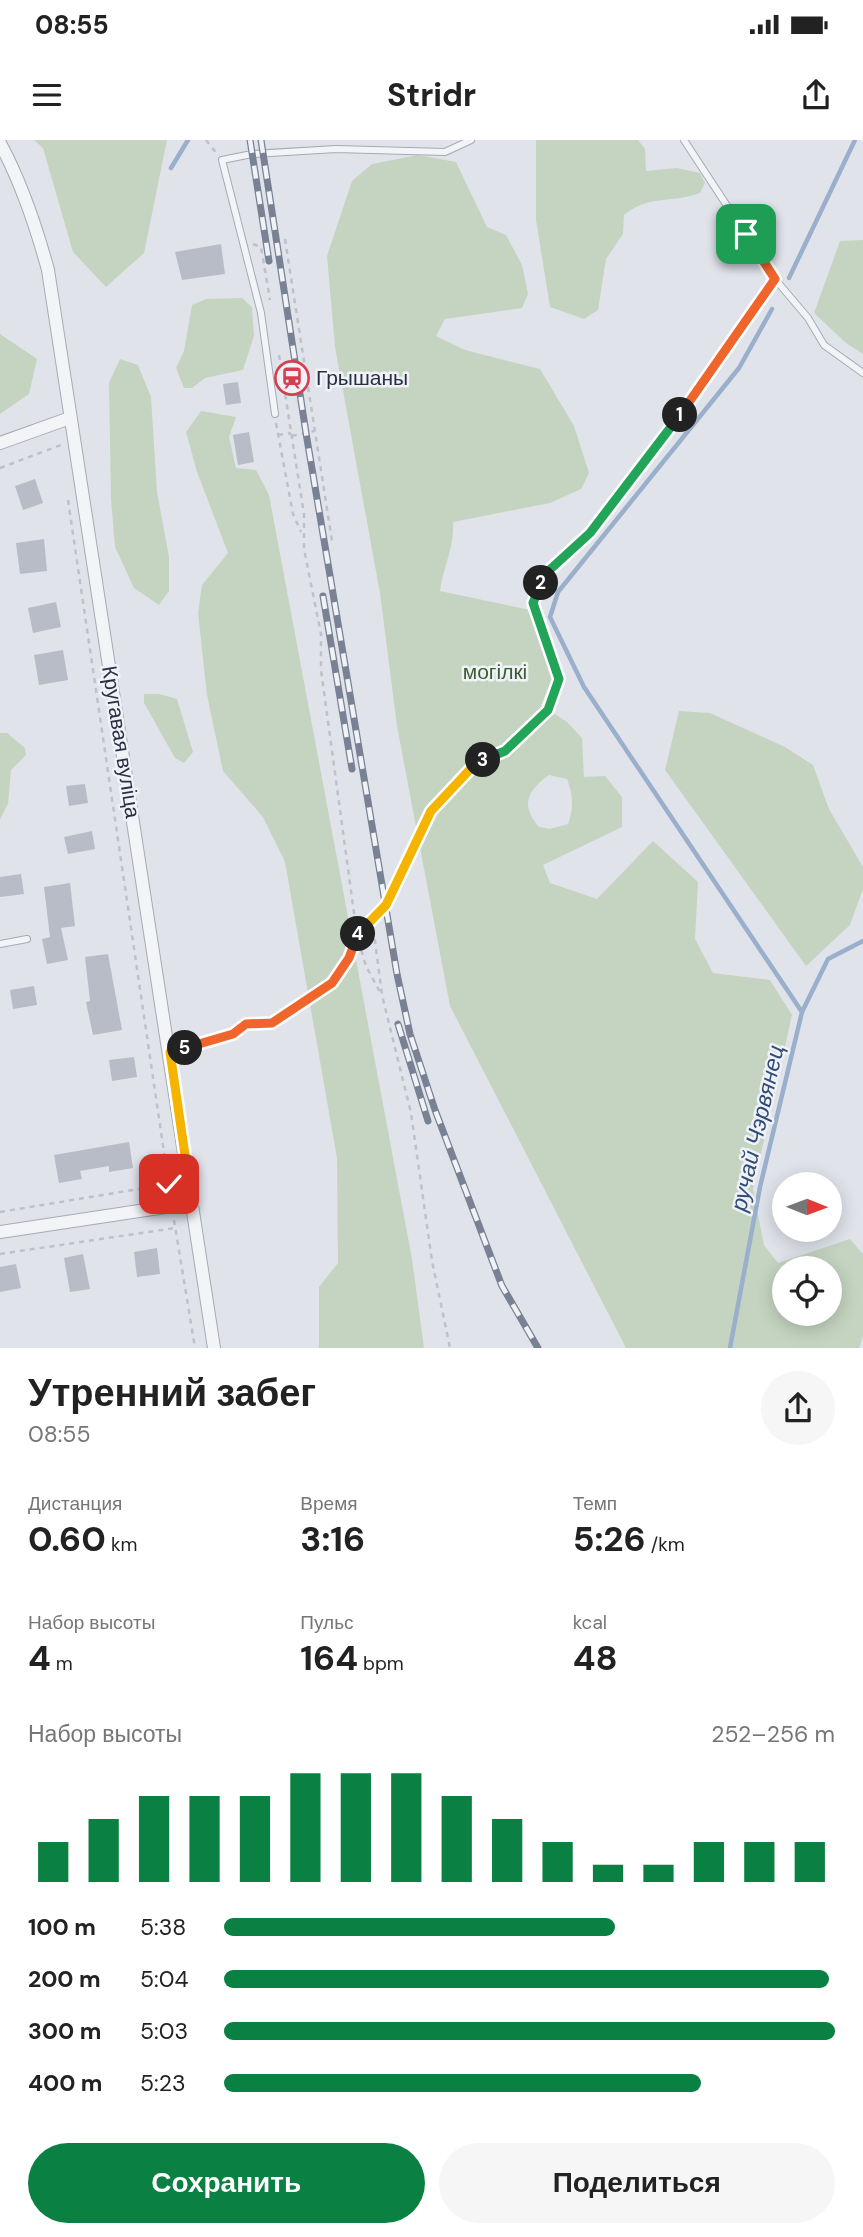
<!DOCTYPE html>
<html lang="ru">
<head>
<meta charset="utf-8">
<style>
  body { margin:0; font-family:"DM Sans",sans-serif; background:#f6f6f6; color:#222; height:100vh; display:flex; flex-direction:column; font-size:26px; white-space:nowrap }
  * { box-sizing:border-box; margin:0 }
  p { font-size:23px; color:#767676 }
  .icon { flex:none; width:38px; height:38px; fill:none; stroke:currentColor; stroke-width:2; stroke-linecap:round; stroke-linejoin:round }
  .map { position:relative; height:1208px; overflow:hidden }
  .details { display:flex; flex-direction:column; background:#fff; flex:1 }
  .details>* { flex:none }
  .needle { width:46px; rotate:91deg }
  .controls { position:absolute; left:772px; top:1032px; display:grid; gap:14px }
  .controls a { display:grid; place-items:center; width:70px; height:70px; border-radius:50%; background:#fff; box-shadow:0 4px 18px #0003; font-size:35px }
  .pin { position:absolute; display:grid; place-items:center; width:60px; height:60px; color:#fff; margin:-30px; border-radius:14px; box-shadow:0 4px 10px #0006 }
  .km { position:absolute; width:35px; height:35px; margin:-18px; border-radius:50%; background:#222; color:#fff; font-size:19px; line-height:35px; text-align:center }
  .round { display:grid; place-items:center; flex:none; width:74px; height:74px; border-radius:37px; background:#f6f6f6 }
  .head { display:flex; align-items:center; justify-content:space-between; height:119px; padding:0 28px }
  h1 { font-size:38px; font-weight:700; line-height:52px }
  .figures { display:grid; grid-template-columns:repeat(3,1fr); gap:10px; height:119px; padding:7px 28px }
  .figures div { display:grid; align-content:center }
  .figures b { font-size:35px; font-weight:700 }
  .figures small { font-size:19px; font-weight:400 }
  .figures p { font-size:19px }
  .chart { height:196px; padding:14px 28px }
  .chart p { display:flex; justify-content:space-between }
  .chart svg { width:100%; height:126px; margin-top:7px; stroke:#0b8043; stroke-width:6 }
  .primary-button { display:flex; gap:14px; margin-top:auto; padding:14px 28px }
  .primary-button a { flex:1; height:80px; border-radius:42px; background:#0b8043; color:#fff; font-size:28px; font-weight:700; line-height:80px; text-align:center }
  .primary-button a+a { background:#f6f6f6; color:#222 }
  ul { padding:0 28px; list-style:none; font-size:23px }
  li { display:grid; grid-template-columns:112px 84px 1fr; align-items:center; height:52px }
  li i { height:18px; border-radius:9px; background:#0b8043 }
  .status { display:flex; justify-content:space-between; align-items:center; height:49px; padding:0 35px; background:#fff; direction:ltr }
  .status svg { height:19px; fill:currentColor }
  header { display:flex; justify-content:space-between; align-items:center; height:91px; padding:0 28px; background:#fff; font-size:32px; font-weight:700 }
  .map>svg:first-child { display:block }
  .green { fill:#c5d4c1; fill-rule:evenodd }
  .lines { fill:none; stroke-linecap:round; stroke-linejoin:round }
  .stream { stroke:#99afcb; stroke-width:4.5 }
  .building { fill:#b7bcc7 }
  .service-casing { stroke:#a5aab4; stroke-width:8 }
  .minor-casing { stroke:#a5aab4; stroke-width:14 }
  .path { stroke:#bec1c9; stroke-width:2.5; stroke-dasharray:5 5; stroke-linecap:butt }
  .service { stroke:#f3f4f8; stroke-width:6 }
  .minor { stroke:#f3f4f8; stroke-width:12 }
  .rail-casing { stroke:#788294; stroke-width:7 }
  .rail { stroke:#f0f2f7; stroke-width:4.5; stroke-dasharray:13; stroke-linecap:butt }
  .split-1-casing { stroke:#fff; stroke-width:14 }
  .split-2-casing { stroke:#fff; stroke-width:14 }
  .split-3-casing { stroke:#fff; stroke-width:14 }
  .split-4-casing { stroke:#fff; stroke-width:14 }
  .split-5-casing { stroke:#fff; stroke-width:14 }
  .split-6-casing { stroke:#fff; stroke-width:14 }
  .split-1 { stroke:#f0652b; stroke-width:9 }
  .split-2 { stroke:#22a559; stroke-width:9 }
  .split-3 { stroke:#22a559; stroke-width:9 }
  .split-4 { stroke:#f5b400; stroke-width:9 }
  .split-5 { stroke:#f0652b; stroke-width:9 }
  .split-6 { stroke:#f5b400; stroke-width:9 }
  .labels { text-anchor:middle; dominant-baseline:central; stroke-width:5; stroke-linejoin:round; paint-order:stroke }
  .poi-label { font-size:21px; fill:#283042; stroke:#f0f2f7; text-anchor:start }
  .park-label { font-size:21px; fill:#3a5e34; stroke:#f0f2f7 }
  .street-label { font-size:21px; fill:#283042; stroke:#f0f2f7 }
  .water-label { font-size:23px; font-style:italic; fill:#304d78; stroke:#f0f2f7 }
</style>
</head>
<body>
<div class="status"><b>08:55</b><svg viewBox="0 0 49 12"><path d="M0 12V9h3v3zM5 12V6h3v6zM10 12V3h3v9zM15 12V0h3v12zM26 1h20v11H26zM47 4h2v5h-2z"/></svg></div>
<header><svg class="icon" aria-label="menu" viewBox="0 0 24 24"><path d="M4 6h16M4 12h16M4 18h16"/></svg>Stridr<svg class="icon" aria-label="share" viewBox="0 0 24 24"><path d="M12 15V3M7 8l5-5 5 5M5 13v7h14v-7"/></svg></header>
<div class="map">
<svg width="863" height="1208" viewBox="0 0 863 1208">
  <rect width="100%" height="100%" fill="#e0e3ea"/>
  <path class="green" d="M34 0H167L144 113 106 147 73 112 43 8Z
    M536 0H638L645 9 646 31 677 28 700 33 705 43 700 53C670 64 650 54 624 75L623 94 606 119 598 170 584 179 550 167 536 80Z
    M418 15 456 22 487 87 506 95 522 125 528 154 522 168 445 179 436 196 465 210 540 229 574 286 589 333 581 349 550 363 453 382C455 406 443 427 440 451L530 470 552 540 541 565 567 582 582 598 584 637 605 636 622 657V687L543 725 550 743 597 759 653 701 698 742 695 799 713 833 770 840 792 875 753 1049 764 1105 778 1123 850 1099 863 1114V1196L859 1208H626L450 866 397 586 380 453 335 207 327 116 352 41 372 24ZM549 635 567 639C573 655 574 668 568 684L550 689 539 687C520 665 527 651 549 635ZM784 1129H830V1174H784Z
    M863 100V214L846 203 814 173 840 101Z
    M242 158 252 167 254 196 243 230 205 238 192 248H184L176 228 184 211 192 165 206 159Z
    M0 194 37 219 29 254 0 274Z
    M120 219 138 225 151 257 157 352 169 417V451L159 465 134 448 115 407 111 359 109 243Z
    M201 271 236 277 229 297 236 328 256 330 269 355 412 1119 424 1208H319V1147L338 1123 337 1018 285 722 263 677 223 631 207 555 198 473 202 445 228 413 197 332 186 292Z
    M144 554H159L177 559 193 612 184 623 175 618 144 563Z
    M679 571 710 573 785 607 813 625 829 669 863 727V749L850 785 806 826 665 630Z
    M0 593H7L25 608 26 615 11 630 8 664 0 679Z"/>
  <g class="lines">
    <path class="stream" d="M171 28 188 0
      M789 138 855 0
      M772 169 739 228 558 452 550 477 584 547 802 872
      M730 1208 760 1047 802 872 828 819 863 801"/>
  </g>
  <path class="building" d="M221 104 225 134 182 140 175 112Z
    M238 242 241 263 226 265 223 244Z
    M249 292 254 322 238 325 233 295Z
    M35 339 43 363 23 370 15 346Z
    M44 399 47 431 20 434 16 403Z
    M56 462 61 487 33 493 28 468Z
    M63 510 68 540 39 545 34 515Z
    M85 644 88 663 69 666 66 646Z
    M92 691 95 709 68 714 64 697Z
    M21 734 24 754 0 757V737Z
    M70 743 75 786 61 788 68 820 47 824 42 799 50 797 44 747Z
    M108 814 122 890 93 895 86 862 90 861 85 817Z
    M34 846 37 865 13 869 10 850Z
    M134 917 137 937 112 941 109 920Z
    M129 1002 133 1028 109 1032V1026L80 1031 82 1039 59 1043 54 1015Z
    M157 1108 160 1134 137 1137 134 1112Z
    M83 1114 90 1149 70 1152 64 1118Z
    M16 1124 21 1148 0 1152V1127Z"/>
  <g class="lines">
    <g class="service-casing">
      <path id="service" d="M684 0 775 139 808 178 824 205 863 233
        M275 274 261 173 222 20 252 14 336 9 445 12 471 0
        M0 804 27 799"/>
    </g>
    <g class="minor-casing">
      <path id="minor" d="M0 3C22 44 36 86 48 130L214 1208
        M0 303 70 278
        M0 1092 192 1063"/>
    </g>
    <path class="path" d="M206 0 217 14
      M285 99 332 401
      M253 104 261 107 270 160
      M279 215 304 374V409L321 494V530L357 795 372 778 382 855 411 973 432 1121 450 1208
      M276 283 293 374 301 392
      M278 295 291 293
      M292 296 314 291
      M0 328 61 305
      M68 360 170 1053
      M372 778 386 765 401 738 431 671 477 622 505 611 548 570 559 539 533 463 544 435 590 393 720 221 769 148
      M180 909 233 894 246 884 272 883 332 843 349 818 357 795 366 826 381 854
      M0 1072 169 1044
      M174 1080 195 1208
      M0 1114 175 1088"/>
    <use href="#service" class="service"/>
    <use href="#minor" class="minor"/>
    <g class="rail-casing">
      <path id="rail" d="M250 0 269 121
        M261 0 306 293 397 834 410 894 435 970 502 1146 538 1208
        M323 456 352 629
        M398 884 428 981"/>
    </g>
    <use href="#rail" class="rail"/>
  </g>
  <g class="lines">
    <g class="split-1-casing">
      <path id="split-1" d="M680 275 775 139 746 94"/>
    </g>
    <g class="split-2-casing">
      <path id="split-2" d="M541 443 544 435 590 393 680 275"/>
    </g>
    <g class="split-3-casing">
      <path id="split-3" d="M483 620 505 611 548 570 559 539 533 463 541 443"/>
    </g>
    <g class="split-4-casing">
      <path id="split-4" d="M358 794 386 765 431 671 477 622 483 620"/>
    </g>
    <g class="split-5-casing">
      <path id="split-5" d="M185 908 233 894 246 884 272 883 332 843 349 818 358 794"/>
    </g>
    <g class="split-6-casing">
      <path id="split-6" d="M169 1044 172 1066 192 1063 170 912 185 908"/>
    </g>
    <use href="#split-1" class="split-1"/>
    <use href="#split-2" class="split-2"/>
    <use href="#split-3" class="split-3"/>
    <use href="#split-4" class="split-4"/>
    <use href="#split-5" class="split-5"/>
    <use href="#split-6" class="split-6"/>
  </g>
  <defs>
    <g id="station-ring" transform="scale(1.75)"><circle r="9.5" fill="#f0f2f7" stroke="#d53f4f" stroke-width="1.5"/><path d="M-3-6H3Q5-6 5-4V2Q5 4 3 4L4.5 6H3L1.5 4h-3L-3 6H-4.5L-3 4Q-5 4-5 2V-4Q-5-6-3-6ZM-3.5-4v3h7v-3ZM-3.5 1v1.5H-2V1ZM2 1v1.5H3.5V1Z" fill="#d53f4f"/></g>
  </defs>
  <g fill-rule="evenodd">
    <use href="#station-ring" x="292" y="238"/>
  </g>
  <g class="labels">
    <g class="poi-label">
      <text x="316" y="238">Грышаны</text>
    </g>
    <g class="park-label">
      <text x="495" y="532">могілкі</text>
    </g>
    <g class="street-label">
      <text transform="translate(121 602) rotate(81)">Кругавая вуліца</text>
    </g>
    <g class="water-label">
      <text transform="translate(757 988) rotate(-77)">ручай Чэрвянец</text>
    </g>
  </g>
</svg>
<div class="controls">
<a><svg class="needle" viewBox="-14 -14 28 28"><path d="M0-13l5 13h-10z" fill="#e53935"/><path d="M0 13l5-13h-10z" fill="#767676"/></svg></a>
<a><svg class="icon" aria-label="locate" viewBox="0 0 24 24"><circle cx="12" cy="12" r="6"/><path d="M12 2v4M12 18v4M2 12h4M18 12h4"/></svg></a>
</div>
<div class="pin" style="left:746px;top:94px;background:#1e9e55"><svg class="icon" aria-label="arrive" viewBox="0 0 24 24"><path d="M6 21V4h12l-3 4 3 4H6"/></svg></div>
<div class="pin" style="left:169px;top:1044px;background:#d93025"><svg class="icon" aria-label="check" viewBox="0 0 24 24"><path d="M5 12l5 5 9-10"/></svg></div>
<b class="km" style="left:680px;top:275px">1</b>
<b class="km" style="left:541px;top:443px">2</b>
<b class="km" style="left:483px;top:620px">3</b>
<b class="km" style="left:358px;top:794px">4</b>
<b class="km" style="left:185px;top:908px">5</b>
</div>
<section class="details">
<div class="head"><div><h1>Утренний забег</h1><p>08:55</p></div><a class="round"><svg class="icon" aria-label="share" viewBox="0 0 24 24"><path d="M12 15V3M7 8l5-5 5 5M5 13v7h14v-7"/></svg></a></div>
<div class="figures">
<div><p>Дистанция</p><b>0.60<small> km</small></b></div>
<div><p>Время</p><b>3:16</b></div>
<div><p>Темп</p><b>5:26<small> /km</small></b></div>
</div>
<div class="figures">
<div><p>Набор высоты</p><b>4<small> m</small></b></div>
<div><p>Пульс</p><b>164<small> bpm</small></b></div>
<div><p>kcal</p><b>48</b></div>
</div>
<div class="chart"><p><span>Набор высоты</span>252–256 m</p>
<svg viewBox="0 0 160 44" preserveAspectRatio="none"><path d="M5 44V30M15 44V22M25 44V14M35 44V14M45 44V14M55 44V6M65 44V6M75 44V6M85 44V14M95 44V22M105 44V30M115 44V38M125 44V38M135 44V30M145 44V30M155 44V30"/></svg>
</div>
<ul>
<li><b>100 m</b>5:38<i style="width:64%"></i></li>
<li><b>200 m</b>5:04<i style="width:99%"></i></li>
<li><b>300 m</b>5:03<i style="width:100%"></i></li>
<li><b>400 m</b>5:23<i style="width:78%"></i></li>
</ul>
<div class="primary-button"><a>Сохранить</a><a>Поделиться</a></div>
</section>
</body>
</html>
